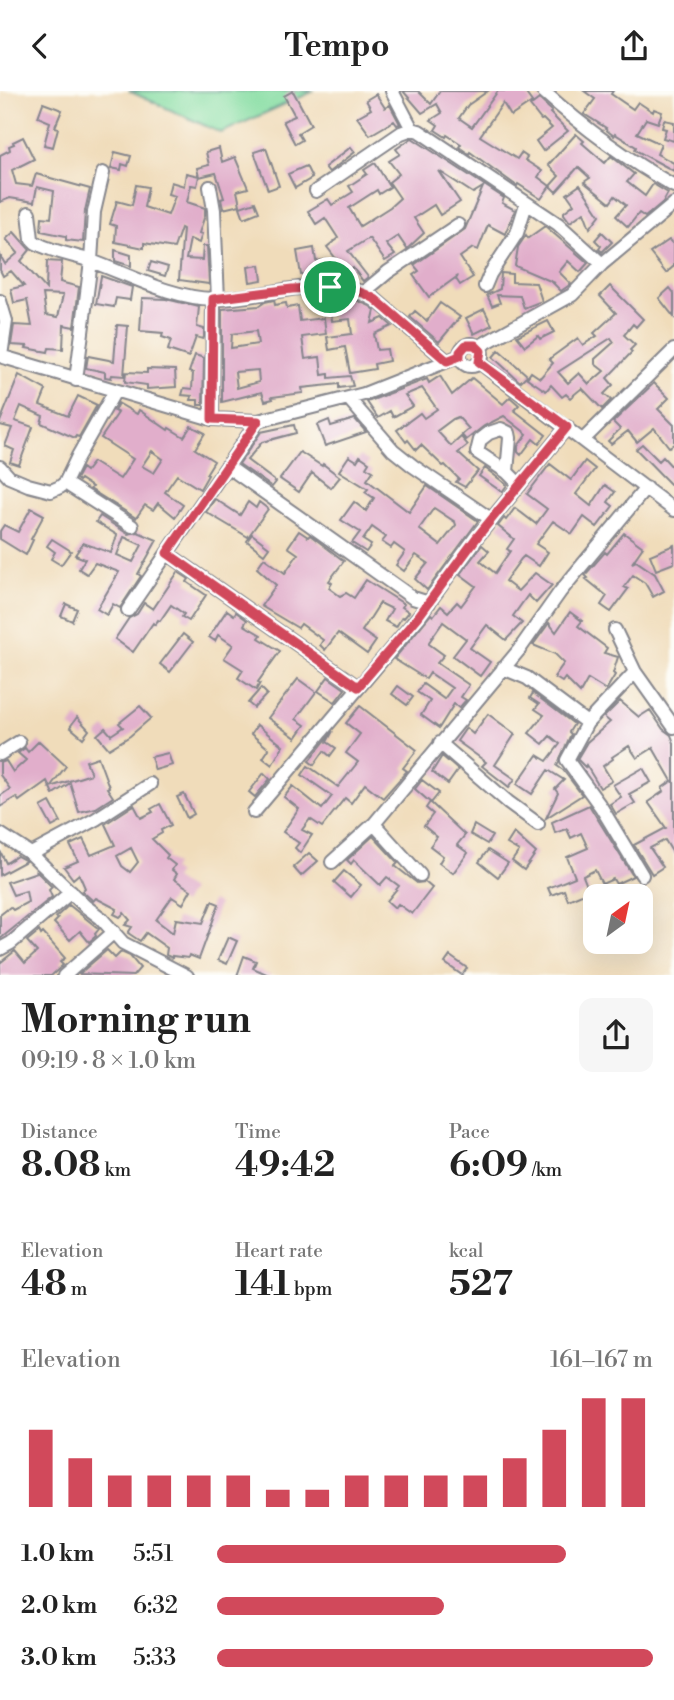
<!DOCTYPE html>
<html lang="en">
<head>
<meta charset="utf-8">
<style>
  body { margin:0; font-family:"Libre Bodoni",serif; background:#f6f6f6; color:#222; height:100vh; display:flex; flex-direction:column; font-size:26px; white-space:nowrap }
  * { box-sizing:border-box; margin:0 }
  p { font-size:23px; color:#767676 }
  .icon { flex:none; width:38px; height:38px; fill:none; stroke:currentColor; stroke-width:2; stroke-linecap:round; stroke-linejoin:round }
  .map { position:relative; height:884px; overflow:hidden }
  .side { display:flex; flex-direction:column; background:#fff; flex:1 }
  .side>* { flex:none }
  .needle { width:46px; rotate:33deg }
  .tools { position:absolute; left:583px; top:793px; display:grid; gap:14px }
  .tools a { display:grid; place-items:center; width:70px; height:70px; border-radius:14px; background:#fff; box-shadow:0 7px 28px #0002; font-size:35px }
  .pin { position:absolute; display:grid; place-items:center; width:60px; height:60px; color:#fff; margin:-30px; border:4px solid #fff; border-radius:50%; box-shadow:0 2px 7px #0007 }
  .round { display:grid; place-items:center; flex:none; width:74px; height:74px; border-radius:14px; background:#f6f6f6 }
  .overview { display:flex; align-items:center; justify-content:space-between; height:119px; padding:0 21px }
  h1 { font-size:38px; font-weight:700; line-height:52px }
  .stats { display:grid; grid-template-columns:repeat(3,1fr); gap:10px; height:119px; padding:7px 21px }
  .stats div { display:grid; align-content:center }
  .stats b { font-size:35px; font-weight:700 }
  .stats small { font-size:19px; font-weight:400 }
  .stats p { font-size:19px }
  .chart { height:196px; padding:14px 21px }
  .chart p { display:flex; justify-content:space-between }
  .chart svg { width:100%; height:126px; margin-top:7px; stroke:#d1495b; stroke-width:6 }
  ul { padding:0 21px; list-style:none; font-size:23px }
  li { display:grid; grid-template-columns:112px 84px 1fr; align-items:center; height:52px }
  li i { height:18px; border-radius:9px; background:#d1495b }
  header { display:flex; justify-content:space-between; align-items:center; height:91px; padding:0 21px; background:#fff; font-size:32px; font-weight:700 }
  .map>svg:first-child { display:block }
  .green { fill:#85dda2; stroke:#508680; stroke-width:2 }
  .building { fill:#e1aecb; fill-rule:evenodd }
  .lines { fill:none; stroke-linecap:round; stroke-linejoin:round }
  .minor-casing { stroke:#86868c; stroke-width:16 }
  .minor { stroke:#fff; stroke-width:12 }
  .route-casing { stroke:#fff; stroke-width:14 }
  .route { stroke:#d1495b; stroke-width:9 }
</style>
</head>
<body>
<header><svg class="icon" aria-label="back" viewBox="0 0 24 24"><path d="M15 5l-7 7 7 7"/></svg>Tempo<svg class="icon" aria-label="share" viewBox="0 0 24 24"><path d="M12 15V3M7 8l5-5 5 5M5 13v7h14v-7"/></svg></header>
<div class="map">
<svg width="674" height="885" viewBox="0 0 674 885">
  <rect width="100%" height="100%" fill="#fdfcf7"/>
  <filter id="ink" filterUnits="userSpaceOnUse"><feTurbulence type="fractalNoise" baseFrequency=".0143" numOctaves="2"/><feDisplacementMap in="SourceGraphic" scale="14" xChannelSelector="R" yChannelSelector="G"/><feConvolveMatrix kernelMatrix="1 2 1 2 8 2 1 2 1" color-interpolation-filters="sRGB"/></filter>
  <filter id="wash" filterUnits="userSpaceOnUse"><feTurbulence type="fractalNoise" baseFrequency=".00686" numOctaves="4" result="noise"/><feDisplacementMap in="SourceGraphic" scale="28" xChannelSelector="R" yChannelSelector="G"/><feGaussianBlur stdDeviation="1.57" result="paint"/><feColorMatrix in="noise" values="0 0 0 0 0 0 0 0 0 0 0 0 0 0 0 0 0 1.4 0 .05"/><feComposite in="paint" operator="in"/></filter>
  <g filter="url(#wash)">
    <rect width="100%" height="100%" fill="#f0dcba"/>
    <path class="green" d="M129 0H314L221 42Z"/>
    <g id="blocks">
      <path class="building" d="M293 0 311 34 298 42 302 49 295 53 283 30 295 25 284 5Z
        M403 0H418L431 13 440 0H488L468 14 459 27 472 36 498 0H524L532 11 511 25 503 12 480 45 517 68 521 62 527 66 525 69 542 80 538 86 550 95 541 108 518 93 517 95 470 61 469 63 459 56 461 53 447 44 446 46 435 39 438 34 431 29 442 22 437 13 422 22Z
        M584 0H613L611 3 633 18 638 11 653 21 654 18 662 21 658 32 646 28 637 42 661 53 657 63 674 72V80L635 59 636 56 615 43 614 45 605 38 606 37 584 23 595 8Z
        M376 3 385 17 390 14 400 33 397 34 394 30 370 44 357 26 371 18 366 9Z
        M539 8 552 20 550 22 568 40 543 60 536 50 552 37 543 28 541 29 530 15Z
        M43 12 62 19 55 36 58 37 53 56 44 54 50 31 38 26Z
        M664 29 674 31V50L663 47 666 38 662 37Z
        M576 43 584 50 582 52 605 72 611 65 634 83 627 91 645 105 653 93 668 102 663 111 645 126 639 122 628 136 616 125 626 114 615 105 610 112 584 91 590 87 578 76 573 82 572 81 573 82 556 101 550 95 559 85 548 74Z
        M23 46 34 68 12 79 16 93 32 95 36 83 90 98 85 120 83 151 66 149V145L41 140 42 126 51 127 54 100 37 96 34 111 10 107 0 111V64L10 59 9 55 14 53 13 51Z
        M412 47 504 107 502 112 515 119 505 143 488 134 478 159 473 157 460 166 473 186 460 194 456 188 458 185 429 206 413 184 419 180 414 174 465 138 483 96 473 102 439 80 460 111 440 124 434 114 414 127 424 142 407 158 398 145 386 153 395 164 385 170 369 147 348 160 368 186 363 190 353 177 347 182 327 156 338 147 325 127 316 133 308 120 328 108 332 114 353 101 349 95 367 83 364 79 375 72 390 96 379 103 377 99 349 117 360 135 390 116 400 107 389 91 399 83 389 70 400 63 396 58Z
        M351 56 355 61 329 81 325 76Z
        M219 57 222 71 235 66 248 97 237 100 240 114 223 118 221 108 224 107 216 82 199 86 197 77 209 74 206 61Z
        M266 57 279 95 268 99 254 61Z
        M115 61 131 65 128 75 122 73 121 79 111 77Z
        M306 75 312 87 295 97 288 83Z
        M186 82 199 85 197 95 191 94 187 111 205 117V124L199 142 202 143 199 152 190 148 186 168 202 169 203 155H207L209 193 179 189 183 138 181 137 174 157 144 152V157L115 151 116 135 110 133 117 110 132 114 136 94 148 96 144 116 168 124 175 105 168 103 171 91 184 95Z
        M580 94 600 124 590 137 584 121 570 131 564 123V121L574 113 567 103Z
        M255 111 259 121 244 127 240 116Z
        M545 135 588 172 580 181 568 170 559 181 571 193 561 200 553 192H555L515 175 518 156 526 144 528 147Z
        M14 141 30 159 21 170 46 198 47 170 62 171 60 191 79 196 74 236 64 234 63 258 49 257 48 261 26 257 27 255 11 254 14 234 32 235 27 209 14 212 11 198 24 195 11 180 3 185 0 179V164L5 173 18 162 6 148ZM43 203 63 204 58 226 46 224Z
        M602 141 612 151 602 161 599 158 601 155 595 149Z
        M669 149 674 154V175L666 182 650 162Z
        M314 157 316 170 332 168 334 181 301 184 297 160Z
        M115 159 131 164V175L115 170Z
        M151 171 168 176 165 185 148 180Z
        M260 174 262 189 250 191 248 176Z
        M501 182 512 183V191L536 192 542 210 524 217 520 205 497 204 500 212 492 215 487 204 500 198Z
        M101 185 132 196 130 209 116 207 114 216 96 213Z
        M610 195 643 228 636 236 633 233 624 244 635 254 630 259 632 261 607 287 613 294 604 303 611 309 602 318 582 297 570 307 566 303 562 306 551 294 546 300 527 287 531 281 540 287 553 272 549 268 578 247 583 254 597 245 594 242 616 222 600 205ZM611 247 614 251 595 268V273L604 280 589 293 579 282 568 292 558 281Z
        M670 197 674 202V226L659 207Z
        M329 204 354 208 370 215 375 219 372 232 383 227 392 235 374 243 377 259 387 258 389 270 374 273 375 278 350 282 345 256 329 259 327 246 352 243 350 228 332 230Z
        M142 207 166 208 199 216 197 236 204 238V246L203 248 196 246 189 266 168 259 171 249 162 246 163 242 140 240Z
        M274 209 275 214 286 212 287 217 298 215 300 230 324 227 326 243 302 246 305 268 320 266 322 284 329 283V287L350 285 353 295 339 297V293L302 297 303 302 272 306 273 308 265 310 262 301 222 311V218L259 215 265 211ZM256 240 258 253 231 257 232 243ZM258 279 259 291 237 297 235 281Z
        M440 212 460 226 439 251 410 226 415 220 427 230Z
        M484 218 492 234 474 243 466 227Z
        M548 230 554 241 540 248 538 245 525 255 517 245Z
        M117 234 128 235 124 285 112 284 111 287 105 286V281L86 277 88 265 114 270Z
        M499 259 527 284 520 291 493 266Z
        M195 264 204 267 203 314H198V309H191L192 305 182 304 184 297 192 298 193 282 189 281Z
        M147 278 175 279 176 296 147 298V294L125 291 126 281 147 282Z
        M19 284 46 299 40 314 68 325 78 305 97 314 79 346 76 345 75 347 41 332 43 325 21 315 15 330 33 336 19 374 10 371 14 359 5 355 12 337 0 334V331Z
        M440 285 452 304 472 287 503 313 510 306 519 314 514 319 546 344 539 353 533 348 521 364 518 361V355L527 343 504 325 484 335 466 349 462 344 469 338 458 326 453 328 437 340 451 355 461 346 468 354 458 362 478 380 465 396 456 391 459 388 445 374 443 375 421 354 416 359 408 349 406 351 397 339 420 322 424 327 437 318 422 297 405 304 413 315 393 326 390 320 378 327 367 311 427 288 429 292Z
        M654 292 669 307 658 318 674 334V353L669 356 654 337 637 351 628 340 611 353 608 350 620 338 613 331Z
        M118 312 137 323 139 319 168 339 169 337 184 346 191 335 205 342 195 358 214 370 206 383 208 384 200 398 177 384 165 401 183 414 175 426 158 412 153 419 145 414 136 427 90 398 92 396 80 388 79 390 76 388 82 377 86 380 93 371 120 388 133 368 101 347 118 322 114 320ZM152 360 163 368 154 382 142 375Z
        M355 328 366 341 325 355 317 334 329 329 331 335Z
        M294 334 296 342 262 351 247 369 276 391 272 396 239 373 261 341Z
        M642 353 659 370 663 366 674 378V397L636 358Z
        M300 361 322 375 323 373 340 386 331 397 312 382 299 401 280 388Z
        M349 365 357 370 360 365 369 371 366 376 373 380 367 389 409 421 427 395 478 430 427 499 415 488 428 472 416 464 404 480 396 474 405 461 394 453 391 457 382 451 386 446 372 436 363 449 371 454 366 461 352 452 360 441 341 429 354 411 366 420 374 407 365 401 368 398 339 380ZM434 417 455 431 456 434 440 454 419 438Z
        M585 370 595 378 576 403 591 415 605 394 615 401 608 411 613 415 597 436 584 426 572 443 553 430 536 453 548 461 539 475 524 465 521 468 505 490 518 500 535 482 552 494 536 512 528 504 513 525 522 532 506 549 487 534 470 557 490 571 480 585 453 565 466 548 443 531 429 551V553L444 564 437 572 469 594 461 606 466 609 459 617 454 613 439 637 421 624 430 610 417 601 423 593 444 608 452 597 430 582 426 588 394 568 431 523 433 525 441 515 448 521 457 511 461 515 476 495 460 483 482 454 489 460 480 470 495 482 510 460 507 458 514 448 498 435 504 427 506 429 515 417 536 433 547 418 527 403 550 373 571 389Z
        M485 377 507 394 502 401 479 385Z
        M215 408 240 424 248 411 256 417 259 411 268 418 248 446 206 421Z
        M31 417 44 424 31 448 33 449 26 464 0 448V440L4 434 18 441Z
        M100 425 128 443 138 441 157 449 138 483 141 485 120 517 113 513 107 524 97 518 119 481 95 472 87 483 79 478 85 468 75 464 83 452 111 462 117 444 96 431ZM124 446 142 454 133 471 117 464Z
        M299 440 308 446 310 444 344 470 329 490 332 492 329 497 340 505 346 502 354 507 366 489 404 513 402 516 409 521 404 527 402 526 396 536 385 530 392 518 380 512 362 540 376 550 367 563 338 542 325 559 320 554 323 549 301 533 298 537 261 515 276 494 257 477 264 467 285 482 298 463 288 456Z
        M624 442 643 456 632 472 636 470 655 483 664 500 653 506 645 492 633 484 624 496 628 498 611 521 601 514 607 505 586 488 588 487 585 484 605 461 607 463Z
        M252 443 269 456 264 463 247 450Z
        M52 448 71 460 61 474 51 468 55 461 47 455Z
        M674 454V472L656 479 650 464Z
        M178 481 189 488 187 491 206 504 189 530 182 526 184 523 171 514 160 530 158 529 155 534 153 532 133 561 115 548 129 527 137 523 144 512 153 518Z
        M66 513 77 518 72 530 61 525Z
        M227 519 234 524 236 521 247 529 244 534 261 544 259 547 280 560 258 591 260 592 256 599 238 587 243 579 224 567 233 554 218 544 215 550 209 546Z
        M570 521 582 530 578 535 607 557 604 562 618 566 613 582 615 584 606 599 588 588 580 602 565 587 562 591 554 586 564 572 555 563 533 554 549 532 556 541Z
        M183 543 193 551 170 581 160 573Z
        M328 586 345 598 335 611 318 600Z
        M298 588 316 601 296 628 305 634 296 647 268 627Z
        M398 595 413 606 407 614 392 603Z
        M261 597 267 603 254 617 248 612Z
        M533 602 574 633 569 641 571 643 557 675 563 679 582 704 546 727 558 702 555 698 564 689 548 679 532 703 517 693 537 664 547 670 560 653 550 645 543 653 529 642 544 624 535 618 539 613 530 607Z
        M620 610 639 626 650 619 663 638 671 644 674 652V764L665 749 650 757 663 776 652 783 634 754 666 737 648 711 664 700 662 697 672 690 653 657 637 667 629 655 612 666 613 668 603 675 612 690 600 697 586 674 585 676 577 668 587 651 610 631 604 626Z
        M140 615 151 627 130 645 109 658 97 644 105 637 111 644 123 636 119 632Z
        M360 615 417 659 403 677 407 680 383 707 365 693 351 712 345 707 322 736 310 728 302 739 312 744 300 762 295 757 299 752 283 741 299 718 284 706 293 695 322 718 332 705 302 684 308 675 338 696 358 671 346 662 360 643 346 632Z
        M488 623 515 643 495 674 515 688 509 696 482 675 486 671 457 650 466 637 473 643Z
        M77 626 89 639 83 647 70 636Z
        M257 634 283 655 272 674 263 667 269 658 251 643Z
        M333 640 327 651 336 657 330 665 324 660 314 674 309 670Z
        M39 650 66 675 50 696 91 683 86 670 98 666 109 696 107 697 113 706 96 717 79 721 70 692 53 703 47 690 19 710 16 706 0 716V705L10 698 0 684V672L6 670 13 681 26 669 18 662 25 657 28 661Z
        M168 662 172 674 155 679 151 666Z
        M442 665 458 679 448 693 432 681Z
        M643 677 651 691 629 703 635 712 616 723 610 713 621 706 613 694Z
        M264 682 270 688 255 706 249 701Z
        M422 689 439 702 431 712 415 698Z
        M184 703 194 723 187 727 177 706Z
        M50 711 61 731 52 736 41 716Z
        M430 711 465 744 457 754 468 762 453 782 439 772 443 765 430 755 437 746 424 735 433 723 426 717Z
        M160 713 171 734 161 739 162 742 152 748 168 764 166 767 175 774 172 779 177 783 174 788 191 799 183 813 172 806 156 829 173 842 176 828 203 832 212 810 219 813 199 868 189 864 188 867 172 865V867L166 864 167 857 146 842 140 850 128 842 132 836 125 834 130 829 124 822 120 826 114 823 117 818 96 807 93 810 91 808 82 800 85 797 79 783 73 788 64 776 78 770 70 754 83 748 91 764 115 754 105 733 134 714 141 727 153 721 151 718ZM131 757 138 771 130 781 122 775 117 765Z
        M589 714 633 785 616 793 613 788 602 793 595 779 583 785 589 800 568 809 564 799 551 804 548 797 575 786 567 766 588 757 581 742 571 747 567 738 555 742 552 731Z
        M474 734 492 745 487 753 470 743Z
        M514 742 536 762 524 779 512 770 519 760 507 753Z
        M373 745 398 772 395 775 417 792 425 791 432 797 412 823 398 813 395 817 387 810 399 795 387 786 380 794 354 769 351 773 347 769Z
        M488 759 508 772 498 786 479 771Z
        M0 760 6 772 17 765 26 770 0 784Z
        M309 762 318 770 301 785 293 776Z
        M344 780 361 794 351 806 334 791Z
        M37 781 52 796 49 799 52 806 0 848V824L10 816 13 819 28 811 26 800 13 804 7 791Z
        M69 814 99 838 95 843 96 845 89 851 80 840 70 849 54 832 58 828 56 826Z
        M39 840 41 844 43 842 65 867 60 871 63 874 51 885H0V872L15 860 25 872 37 861 27 850Z
        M228 846 237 850 227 873 218 869Z
        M107 859 115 867 121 861 130 865 140 877 133 885 79 883Z
        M244 865 256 870 253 877 271 885H237Z
        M450 865 467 877 462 884 445 872Z"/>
    </g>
  </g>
  <g filter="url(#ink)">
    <use href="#blocks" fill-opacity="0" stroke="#86868c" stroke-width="2"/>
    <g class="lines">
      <g class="minor-casing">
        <path id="minor" d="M392 0 412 38
          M543 0C583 36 626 68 674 95
          M210 96 214 119 218 208
          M316 100 401 42 412 38 419 40 558 133 602 173
          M29 122 32 148 36 152C53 161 73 164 91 170 130 184 171 207 213 208 265 209 327 178 375 208L447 270
          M485 195 490 183 517 142 526 113
          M364 201 388 181 458 134
          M0 210 6 230 1 265
          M460 264a11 11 0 1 1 22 0a11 11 0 1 1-22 0Z
          M478 256 572 204 602 173 674 113
          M0 265 212 328 258 330 364 303 460 265
          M479 271 674 419
          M76 289 91 170 94 121 103 82
          M349 308 393 359 413 375 492 429
          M212 328 213 208
          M583 349 674 259
          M227 375 413 507 429 512
          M0 376 9 386 28 394 51 400 60 396 65 392 78 365 115 300
          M507 381 510 347 509 342 501 338 489 342 480 349 477 361 507 381 520 394
          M65 392 132 435
          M167 462 358 596
          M128 519 258 330
          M615 539 635 581 674 636
          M503 577 527 587 587 632
          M635 581 587 632 567 669 601 716 642 784
          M440 652 508 711 538 733
          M0 663 19 651
          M254 721 418 526 477 446 567 336
          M374 733 519 559 560 501 646 397
          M0 743 31 763 85 815 101 827 123 852 187 885
          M31 763 96 728 150 693
          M332 771 374 733 420 784
          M0 858 11 852 71 801
          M64 885 114 841"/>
      </g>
      <use href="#minor" class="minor"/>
    </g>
  </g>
  <g class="lines" filter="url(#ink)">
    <g class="route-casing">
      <path id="route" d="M330 196C347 197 360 199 375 208L447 270 460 265V261L466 254H475L481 260 479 271 567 336 477 446 418 526 358 596 167 462 258 330 212 328 213 208 292 198Z"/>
    </g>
    <use href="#route" class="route"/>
  </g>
</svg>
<div class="tools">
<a><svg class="needle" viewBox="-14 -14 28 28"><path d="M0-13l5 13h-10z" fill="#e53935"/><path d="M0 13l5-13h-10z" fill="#767676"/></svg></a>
</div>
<div class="pin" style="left:330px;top:196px;background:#1e9e55"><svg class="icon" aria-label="arrive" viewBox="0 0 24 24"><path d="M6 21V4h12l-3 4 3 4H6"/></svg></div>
</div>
<section class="side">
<div class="overview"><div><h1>Morning run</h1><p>09:19 · 8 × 1.0 km</p></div><a class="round"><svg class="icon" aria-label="share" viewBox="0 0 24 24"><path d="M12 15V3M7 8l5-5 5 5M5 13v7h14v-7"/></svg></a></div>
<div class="stats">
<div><p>Distance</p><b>8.08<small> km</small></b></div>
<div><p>Time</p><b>49:42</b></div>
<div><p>Pace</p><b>6:09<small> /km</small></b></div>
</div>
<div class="stats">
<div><p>Elevation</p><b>48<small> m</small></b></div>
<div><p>Heart rate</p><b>141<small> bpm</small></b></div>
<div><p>kcal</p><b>527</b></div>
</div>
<div class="chart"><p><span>Elevation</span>161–167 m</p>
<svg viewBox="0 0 160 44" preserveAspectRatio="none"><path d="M5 44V17M15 44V27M25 44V33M35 44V33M45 44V33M55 44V33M65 44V38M75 44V38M85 44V33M95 44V33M105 44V33M115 44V33M125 44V27M135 44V17M145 44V6M155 44V6"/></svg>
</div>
<ul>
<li><b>1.0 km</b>5:51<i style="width:80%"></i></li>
<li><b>2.0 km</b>6:32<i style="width:52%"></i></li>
<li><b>3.0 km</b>5:33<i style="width:100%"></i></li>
</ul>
</section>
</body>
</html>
